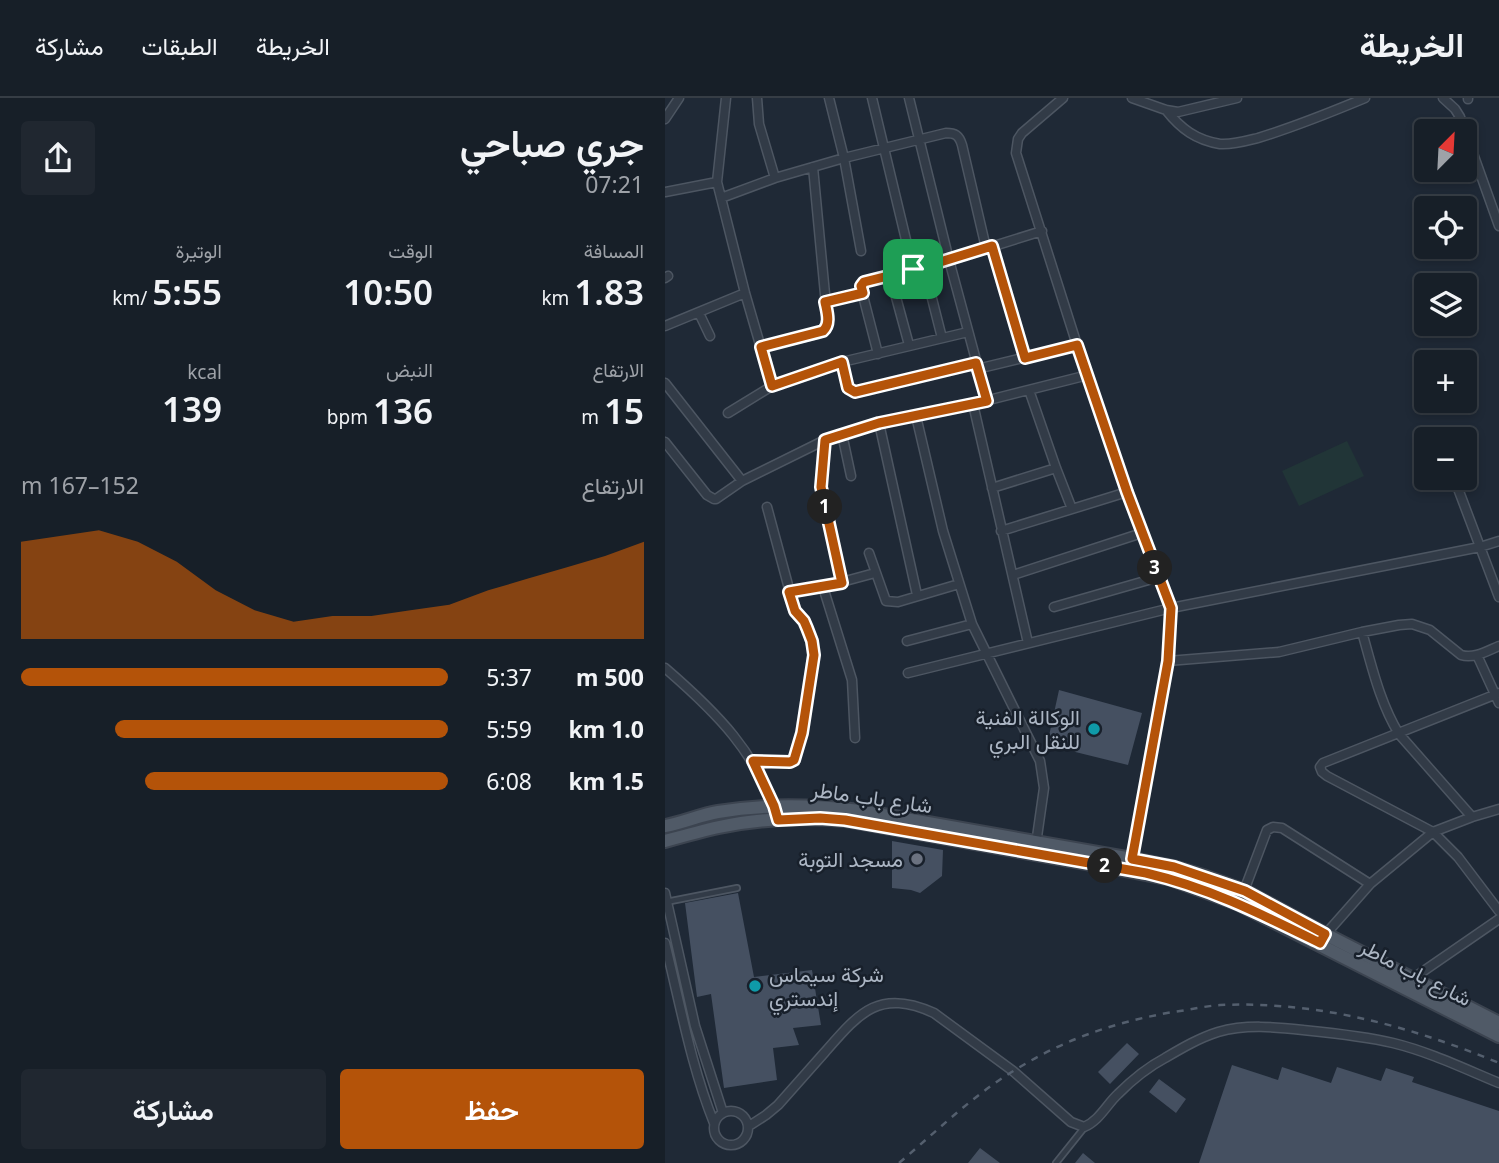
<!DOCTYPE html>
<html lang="ar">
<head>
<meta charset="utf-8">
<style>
  body { margin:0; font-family:"Noto Sans",Vazirmatn,sans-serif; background:#202730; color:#f1f3f6; direction:rtl; height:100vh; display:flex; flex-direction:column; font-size:26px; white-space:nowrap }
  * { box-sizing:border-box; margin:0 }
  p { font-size:23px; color:#9ea2a8 }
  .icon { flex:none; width:38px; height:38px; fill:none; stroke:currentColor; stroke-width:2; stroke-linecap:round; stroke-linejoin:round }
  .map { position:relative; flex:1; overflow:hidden; direction:ltr }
  .panel { display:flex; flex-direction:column; background:#171f28; width:665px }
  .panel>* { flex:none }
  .needle { width:46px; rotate:24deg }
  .buttons { position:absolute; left:749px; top:21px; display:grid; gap:14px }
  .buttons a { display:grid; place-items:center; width:63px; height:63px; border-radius:7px; background:#171f28; box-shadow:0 4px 10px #0003,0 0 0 2px #363d45; font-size:35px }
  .pin { position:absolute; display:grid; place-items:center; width:60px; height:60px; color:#fff; margin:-30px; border-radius:14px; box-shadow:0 4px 10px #0006 }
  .km { position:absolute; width:35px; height:35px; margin:-18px; border-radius:50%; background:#222; color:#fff; font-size:19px; line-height:35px; text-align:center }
  .round { display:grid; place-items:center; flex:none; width:74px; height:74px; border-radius:7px; background:#202730 }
  .head { display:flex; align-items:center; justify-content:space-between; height:119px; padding:0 21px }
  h1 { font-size:38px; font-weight:600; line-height:52px }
  .stats { display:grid; grid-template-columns:repeat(3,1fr); gap:10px; height:119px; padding:7px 21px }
  .stats div { display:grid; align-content:center }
  .stats b { font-size:35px; font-weight:600 }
  .stats small { font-size:19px; font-weight:400 }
  .stats p { font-size:19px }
  .chart { height:196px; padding:14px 21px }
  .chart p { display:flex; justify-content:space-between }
  .chart svg { width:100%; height:126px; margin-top:7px; fill:#b45309; opacity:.7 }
  .action { display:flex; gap:14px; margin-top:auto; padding:14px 21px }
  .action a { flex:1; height:80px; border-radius:7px; background:#b45309; color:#fff; font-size:28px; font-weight:600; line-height:80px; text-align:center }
  .action a+a { background:#202730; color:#f1f3f6 }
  ul { padding:0 21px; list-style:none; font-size:23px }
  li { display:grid; grid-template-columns:112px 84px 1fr; align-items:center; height:52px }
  li i { height:18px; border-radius:9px; background:#b45309 }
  header { display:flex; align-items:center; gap:42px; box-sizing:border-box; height:98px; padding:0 35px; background:#171f28; border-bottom:2px solid #363d45 }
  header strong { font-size:33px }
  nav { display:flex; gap:38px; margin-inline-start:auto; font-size:24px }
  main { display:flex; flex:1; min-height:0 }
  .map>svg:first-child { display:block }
  .green { fill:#213537 }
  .building { fill:#455061 }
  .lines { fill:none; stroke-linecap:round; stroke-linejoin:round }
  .service-casing { stroke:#4d5662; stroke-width:8 }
  .minor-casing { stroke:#4d5662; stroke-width:11 }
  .primary-casing { stroke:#3c4450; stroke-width:16 }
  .service { stroke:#323b47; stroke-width:4.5 }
  .minor { stroke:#323b47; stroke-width:8 }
  .primary { stroke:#505a67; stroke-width:12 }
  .rail { stroke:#545f6e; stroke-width:2.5; stroke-dasharray:7 7; stroke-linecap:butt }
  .route-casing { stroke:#fff; stroke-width:14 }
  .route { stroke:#b45309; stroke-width:9 }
  .culture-dot { fill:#0f9aa8; stroke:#18202b; stroke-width:2.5 }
  .worship-dot { fill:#6b7280; stroke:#18202b; stroke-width:2.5 }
  .labels { text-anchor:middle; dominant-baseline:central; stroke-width:5; stroke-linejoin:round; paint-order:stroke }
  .poi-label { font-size:21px; fill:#acb6c4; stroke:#18202b; text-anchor:end }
  .street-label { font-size:21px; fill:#acb6c4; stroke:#18202b }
</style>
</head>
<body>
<header>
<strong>الخريطة</strong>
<nav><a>الخريطة</a><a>الطبقات</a><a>مشاركة</a></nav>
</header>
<main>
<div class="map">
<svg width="834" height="1065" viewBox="0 0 834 1065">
  <rect width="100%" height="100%" fill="#1f2936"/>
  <path class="green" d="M682 343 699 378 634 408 617 373Z"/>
  <path class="building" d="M394 592 477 615 463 667 382 647Z
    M227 743 278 752 277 778 255 795 246 792 227 790Z
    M73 795 89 879 147 872 156 927 128 930 134 947 108 950 112 982 59 990 46 896 32 899 20 805Z
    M462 945 474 956 445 986 433 974Z
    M567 967 613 982 617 969 666 985 672 969 716 983 721 970 749 979 747 984 834 1013V1065H534Z
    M494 981 521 1001 511 1015 484 994Z
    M315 1050 335 1065H303Z
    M418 1055 430 1065H410Z"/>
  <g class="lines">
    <g class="service-casing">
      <path id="service" d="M1 804 72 790
        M391 1065 419 1030"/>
    </g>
    <g class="minor-casing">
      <path id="minor" d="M61 0 52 84 80 195 107 288
        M92 0 94 26 110 80
        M164 0 179 60 196 153
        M207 0 248 171
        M244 0 284 162 322 303
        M398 0 357 35 353 41 351 55 412 247 462 394 506 510 503 563 467 763
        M467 0 501 12 513 14 572 0
        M778 0 790 11 795 19 834 128
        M803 0V1
        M501 12C516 31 531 42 555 46 567 47 581 43 593 40 629 29 664 15 700 0
        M0 21 14 0
        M0 94 52 84
        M56 100 110 80 179 60 281 35C290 35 294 37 297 47L321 150
        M327 148 360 260
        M259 169 277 240
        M225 177 244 247
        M0 180 3 178
        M161 204 198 195
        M34 215 45 238
        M0 228 80 195
        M96 249 153 236 158 233 163 228 148 69
        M213 256 196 190 197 185 284 162 377 133
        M177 264 183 290 190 294 311 265
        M312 271 412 247
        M0 285 77 383
        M364 292 391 370 407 411
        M308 306 363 545
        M63 315 107 288 177 264 303 234
        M251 318 278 433 307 526 375 663 379 690 371 746
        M214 325 252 497
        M177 336 186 378
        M160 342 156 380V389L177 485
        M0 344 42 397 49 401H51L77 383 160 342 177 336 214 325 308 306 423 277
        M789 380 834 499
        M327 390 391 370
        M336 433 462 394
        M204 455 221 503 233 504 294 486
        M348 477 477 435
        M158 489 187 582 190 640
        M124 494 158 489 210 475
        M389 509 494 479
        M697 534C707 569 715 605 734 636L807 719
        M242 543 307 526
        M812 557 834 605
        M503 563 614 554 697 534 734 527 747 526 765 532 796 557C809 561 822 553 834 548
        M0 570C51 614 93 655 113 722
        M243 575 506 510 815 449 834 443
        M834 595 658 665 655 669 657 674 662 678 768 734 793 759 834 813
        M87 663 122 665 129 661 137 635 149 557 142 530 139 523 130 513 102 409
        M0 795 30 928 58 1015
        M574 806 602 732 608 729 617 730 705 786
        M659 838 705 786 768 734 807 719 834 711
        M0 845C15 905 26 968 49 1025
        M747 881 834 821
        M49 1030a17 17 0 1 1 34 0a17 17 0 1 1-34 0Z
        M84 1028 101 1017 113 1007C129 989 144 972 160 954 194 915 214 890 269 915L348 973 406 1024 419 1029C434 1023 442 1006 453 996 467 982 483 969 500 960 517 950 534 940 553 934 581 926 610 929 638 932 668 935 699 938 728 945 765 954 800 971 834 985"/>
    </g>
    <g class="primary-casing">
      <path id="primary" d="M0 728C18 725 35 717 53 714 100 706 147 707 195 713L467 761 508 769 541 779 580 793 660 836 834 925
        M0 743C18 738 36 733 54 729 92 721 141 718 180 722L465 773 506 781 574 806 834 938"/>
    </g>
    <use href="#service" class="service"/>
    <use href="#minor" class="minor"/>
    <use href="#primary" class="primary"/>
    <path class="rail" d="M234 1065C272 1033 307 998 350 972 400 941 450 924 508 914 524 912 540 908 555 907 653 903 745 928 834 965"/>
  </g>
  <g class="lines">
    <g class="route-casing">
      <path id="route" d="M327 148 360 260 412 247 462 394 506 510 503 563 467 761 509 769 580 793 660 836 655 845C596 816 545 790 481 775L180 722 155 720 113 722 109 708 88 663 125 664 129 662 137 635 149 557 147 543 142 530 139 523 130 513 124 494 177 485 156 389 160 342 214 325 322 303 311 265 190 294 183 290 177 264 107 288 96 249 158 233C166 226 162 214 160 204L198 195 196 188 199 184 259 169Z"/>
    </g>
    <use href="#route" class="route"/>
  </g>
  <g class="culture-dot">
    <circle cx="429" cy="631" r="7"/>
    <circle cx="90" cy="888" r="7"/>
  </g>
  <circle class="worship-dot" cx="252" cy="761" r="7"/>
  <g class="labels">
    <g class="poi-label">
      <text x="415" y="619">الوكالة الفنية<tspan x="415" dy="24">للنقل البري</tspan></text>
      <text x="238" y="761">مسجد التوبة</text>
      <text x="104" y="876" text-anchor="start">شركة سيماس<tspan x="104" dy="24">إندستري</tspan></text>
    </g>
    <g class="street-label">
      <text transform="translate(207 699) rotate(8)">شارع باب ماطر</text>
      <text transform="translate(751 874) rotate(27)">شارع باب ماطر</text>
    </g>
  </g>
</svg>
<div class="buttons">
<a><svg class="needle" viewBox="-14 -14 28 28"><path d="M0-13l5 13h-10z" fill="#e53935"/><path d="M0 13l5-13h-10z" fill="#9ea2a8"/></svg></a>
<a><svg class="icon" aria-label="locate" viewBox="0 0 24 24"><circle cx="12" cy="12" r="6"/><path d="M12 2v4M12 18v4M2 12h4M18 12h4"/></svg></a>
<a><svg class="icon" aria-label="layers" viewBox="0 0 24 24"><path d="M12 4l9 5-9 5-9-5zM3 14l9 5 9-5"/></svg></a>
<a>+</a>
<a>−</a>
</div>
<div class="pin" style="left:248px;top:171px;background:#1e9e55"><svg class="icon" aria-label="arrive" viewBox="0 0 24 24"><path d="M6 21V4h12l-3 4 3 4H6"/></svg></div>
<b class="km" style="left:160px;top:409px">1</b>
<b class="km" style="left:440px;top:768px">2</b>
<b class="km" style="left:490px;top:470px">3</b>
</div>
<section class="panel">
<div class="head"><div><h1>جري صباحي</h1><p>07:21</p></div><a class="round"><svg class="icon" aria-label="share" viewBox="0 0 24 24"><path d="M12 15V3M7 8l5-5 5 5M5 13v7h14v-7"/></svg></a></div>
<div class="stats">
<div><p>المسافة</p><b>1.83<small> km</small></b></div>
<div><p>الوقت</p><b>10:50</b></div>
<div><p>الوتيرة</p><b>5:55<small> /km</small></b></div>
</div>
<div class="stats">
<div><p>الارتفاع</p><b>15<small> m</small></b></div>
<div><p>النبض</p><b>136<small> bpm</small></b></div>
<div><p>kcal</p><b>139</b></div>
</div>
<div class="chart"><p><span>الارتفاع</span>152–167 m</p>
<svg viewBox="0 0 160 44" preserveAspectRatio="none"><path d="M0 44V10L10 8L20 6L30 10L40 17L50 27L60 34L70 38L80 36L90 36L100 34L110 32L120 27L130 23L140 19L150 15L160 10V44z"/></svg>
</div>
<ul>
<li><b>500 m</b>5:37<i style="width:100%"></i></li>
<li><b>1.0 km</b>5:59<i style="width:78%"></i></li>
<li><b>1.5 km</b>6:08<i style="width:71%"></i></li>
</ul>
<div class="action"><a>حفظ</a><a>مشاركة</a></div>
</section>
</main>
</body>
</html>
